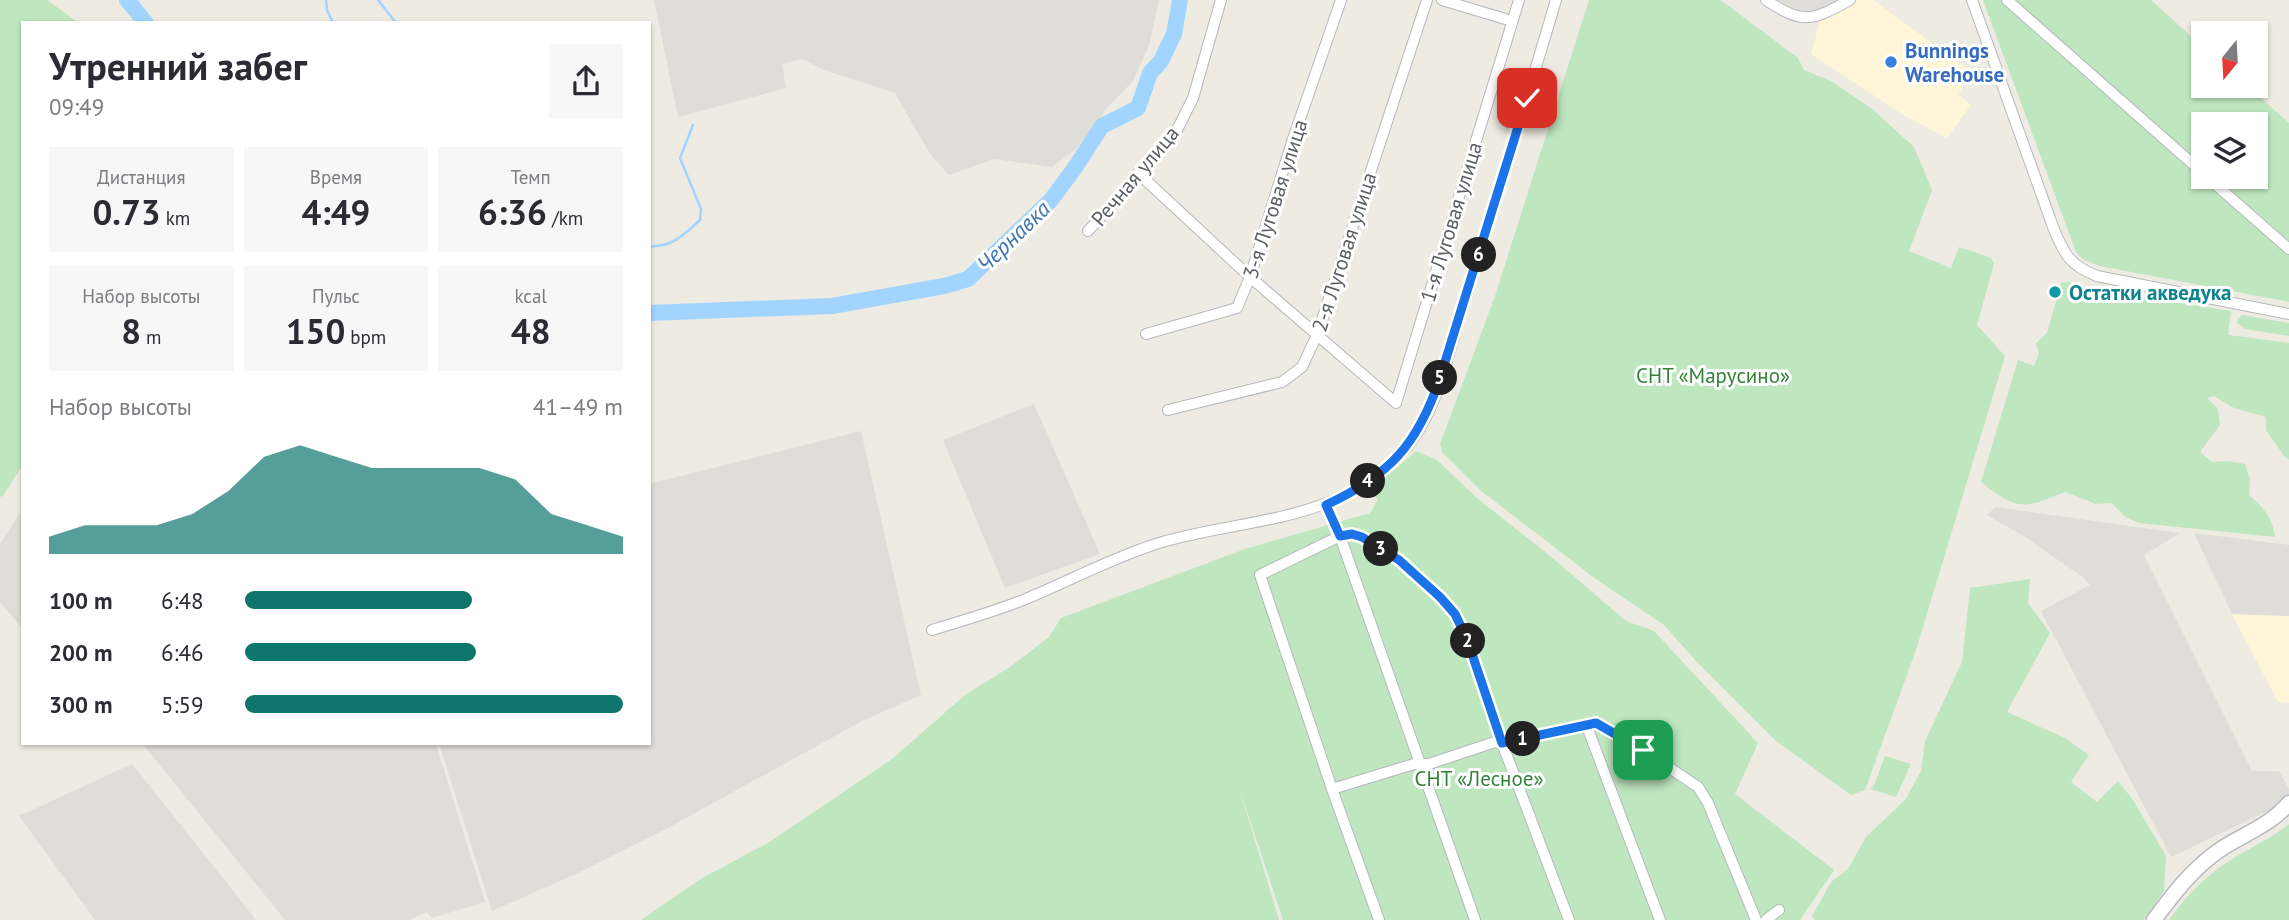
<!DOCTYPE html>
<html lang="ru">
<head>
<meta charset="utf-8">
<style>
  body { margin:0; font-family:"PT Sans",sans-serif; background:#f7f7f7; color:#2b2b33; height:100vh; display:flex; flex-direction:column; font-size:26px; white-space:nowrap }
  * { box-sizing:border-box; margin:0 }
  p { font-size:23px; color:#7c7c81 }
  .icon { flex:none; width:38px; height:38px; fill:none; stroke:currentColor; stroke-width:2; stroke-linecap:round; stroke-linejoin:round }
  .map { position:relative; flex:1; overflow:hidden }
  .details { position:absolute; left:21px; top:21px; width:630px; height:724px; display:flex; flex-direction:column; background:#fff; border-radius:0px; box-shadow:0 2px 5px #0004 }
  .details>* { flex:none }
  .needle { width:46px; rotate:198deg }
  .tools { position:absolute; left:2191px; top:21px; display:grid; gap:14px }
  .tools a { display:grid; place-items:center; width:77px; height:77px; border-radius:0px; background:#fff; box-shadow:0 2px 5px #0004; font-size:35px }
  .pin { position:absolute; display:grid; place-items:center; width:60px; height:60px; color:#fff; margin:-30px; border-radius:14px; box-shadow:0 4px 10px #0006 }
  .km { position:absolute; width:35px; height:35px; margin:-18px; border-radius:50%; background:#222; color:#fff; font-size:19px; line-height:35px; text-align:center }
  .round { display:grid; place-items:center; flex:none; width:74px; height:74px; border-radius:0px; background:#f7f7f7 }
  .head { display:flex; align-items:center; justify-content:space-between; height:119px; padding:0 28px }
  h1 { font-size:38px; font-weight:600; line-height:52px }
  .metrics { display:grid; grid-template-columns:repeat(3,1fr); gap:10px; height:119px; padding:7px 28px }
  .metrics div { display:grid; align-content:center; border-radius:0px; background:#f7f7f7; text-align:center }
  .metrics b { font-size:35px; font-weight:600 }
  .metrics small { font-size:19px; font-weight:400 }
  .metrics p { font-size:19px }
  .chart { height:196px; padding:14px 28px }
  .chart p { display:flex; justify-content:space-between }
  .chart svg { width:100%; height:126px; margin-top:7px; fill:#0f766e; opacity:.7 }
  ul { padding:0 28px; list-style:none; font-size:23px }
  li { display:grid; grid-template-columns:112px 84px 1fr; align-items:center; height:52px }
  li i { height:18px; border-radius:9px; background:#0f766e }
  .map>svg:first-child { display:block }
  .commercial { fill:#fef6d7 }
  .industrial { fill:#dfddd7 }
  .green { fill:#bee6bf; fill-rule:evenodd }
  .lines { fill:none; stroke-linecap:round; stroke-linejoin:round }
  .stream { stroke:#a1d5ff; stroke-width:2.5 }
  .river { stroke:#a1d5ff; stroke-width:16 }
  .street-casing { stroke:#b5b8bd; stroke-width:12 }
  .secondary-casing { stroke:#b6b9bf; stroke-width:17 }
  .street { stroke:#fff; stroke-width:10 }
  .secondary { stroke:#fff; stroke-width:14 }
  .route-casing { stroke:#fff; stroke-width:14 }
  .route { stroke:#1a73e8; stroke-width:9 }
  .shop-dot { fill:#3f7fe0; stroke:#fff; stroke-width:2.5 }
  .culture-dot { fill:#0f9aa8; stroke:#fff; stroke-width:2.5 }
  .labels { text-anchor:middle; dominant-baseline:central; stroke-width:6; stroke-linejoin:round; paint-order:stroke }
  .shop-label { font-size:21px; font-weight:bold; fill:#366cbe; stroke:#fff; text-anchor:start }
  .street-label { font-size:21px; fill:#5b5e63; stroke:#fff }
  .culture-label { font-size:21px; font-weight:bold; fill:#0d838f; stroke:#fff; text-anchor:start }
  .park-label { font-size:21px; fill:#338238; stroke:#fff }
  .water-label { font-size:23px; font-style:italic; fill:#3d74b2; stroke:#fff }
</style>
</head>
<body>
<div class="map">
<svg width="2289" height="920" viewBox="0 0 2289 920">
  <rect width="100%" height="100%" fill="#eeebe2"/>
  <path class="commercial" d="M1854 0H1873L1973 73 1958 94 1971 105 1947 138 1905 116 1811 54 1821 18Z
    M2232 614 2289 616V703L2278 702Z"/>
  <path class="industrial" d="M654 0H1159L1149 45 1133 81 1107 108 1076 149 1052 167 994 159 949 175 930 154 895 93 824 70 802 59 782 64 786 88 678 117Z
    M1779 0H1839L1818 13 1801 14Z
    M1034 404 1100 554 1005 588 943 440Z
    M861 431 921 695 862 721 668 828 580 872 492 911 439 744H649V484Z
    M1995 507 2180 533 2144 555 2252 771H2279L2289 789V794L2272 809 2171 857 2041 611 2090 585 2084 578 2025 537 1987 515Z
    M23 508V629L0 602V544Z
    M2194 533 2289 545V616L2232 614Z
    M143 744H436L485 902 432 918 427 912 409 920H285Z
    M132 764 231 888 256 920H95L19 816Z"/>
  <path class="green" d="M0 0H47L79 23H23V464L3 496 0 497Z
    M1589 0H1719L1726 4 1798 58 1804 70 1831 81 1871 108 1914 147 1932 190 1909 251 1951 268 1959 247 1991 258 1994 264 1977 325 2005 356 1916 650 1865 790 1851 795 1776 741 1695 660 1664 625 1597 580 1480 490 1442 452 1440 444 1495 296Z
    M1983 0H2151L2203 47V86H2247L2289 123V302L2100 266 2084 260 2076 252ZM2203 124H2256V177H2203Z
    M2070 282 2101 291 2231 311 2228 335 2289 343V460L2284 456 2266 430V417L2234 408 2214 396 2207 398 2218 409 2220 425 2200 452 2212 462 2228 461 2245 464 2250 479 2249 495C2264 508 2272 517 2275 537L2139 523 2124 516 2112 503 2096 504 2065 492C2023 509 2018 511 1981 482L2018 360 2034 366 2039 353 2036 343 2047 333 2061 283Z
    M2242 315 2289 323V336L2245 329 2236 322Z
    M1416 451 1437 460 1478 499 1548 554 1626 621 1654 631 1758 743 1735 794 1834 870 1800 920H1283L1238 784 1279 920H641L699 880 771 841 892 759 965 695 1010 667 1049 637 1061 618 1245 549 1366 514 1369 515 1378 499 1368 492Z
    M2030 579 2028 603 2050 633 2007 712 2065 738 2089 755 2071 782 2097 802 2118 781 2133 800 2166 856 2164 891 2144 920H1815L1812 916 1831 882 1848 869 1866 837 1906 799 1921 771 1925 741 1962 662 1970 588Z
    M1885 756 1911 764 1896 797 1870 789 1874 785Z
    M2289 824V920H2169C2187 894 2210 872 2237 856 2255 846 2273 837 2289 824Z"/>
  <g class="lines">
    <path class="stream" d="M326 0 327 10 333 23
      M378 0 396 23
      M649 246C671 248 685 234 700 220L701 209 680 158 693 125"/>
    <path class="river" d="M127 0 146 23
      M649 313 832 306 944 286 968 279 1051 200 1074 169 1102 126 1138 108 1150 73 1161 61 1174 34 1180 0"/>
    <g class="street-casing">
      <path id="street" d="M1442 0 1512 21
        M1766 0C1804 25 1811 21 1850 0
        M1972 0 2053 227C2064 254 2069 265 2097 276L2289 314
        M2007 0 2203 173
        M1138 173 1250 277 1396 403 1519 0
        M2207 177 2289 249
        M1088 231 1175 134 1193 98 1221 0
        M1146 334 1237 308 1250 277 1292 142 1341 0
        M1168 410 1282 382 1302 367 1317 335 1427 0
        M1326 505 1340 536 1475 920
        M932 630C964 620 997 611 1028 598 1071 580 1114 557 1159 543 1245 517 1334 525 1402 453 1437 416 1449 350 1464 303 1496 202 1526 101 1556 0
        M1586 724 1660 920
        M1332 789 1379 920
        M1569 920 1502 743 1497 731 1467 639 1455 614 1440 597 1399 560 1362 537 1352 534 1340 536 1260 575 1332 789 1414 764H1429L1495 742 1502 743 1596 723 1643 750 1698 787 1708 803 1756 920
        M1766 920 1779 910"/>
    </g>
    <g class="secondary-casing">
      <path id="secondary" d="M2154 920C2174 893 2193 868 2221 849 2244 834 2271 825 2289 803"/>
    </g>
    <use href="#street" class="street"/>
    <use href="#secondary" class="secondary"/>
  </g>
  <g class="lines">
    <g class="route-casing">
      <path id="route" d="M1527 98 1440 378C1418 444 1390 475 1326 505L1340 536 1352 534 1362 537 1399 560 1440 597 1455 614 1467 639 1502 743 1596 723 1643 750"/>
    </g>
    <use href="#route" class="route"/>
  </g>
  <circle class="shop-dot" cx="1891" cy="62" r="7"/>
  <circle class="culture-dot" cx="2055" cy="292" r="7"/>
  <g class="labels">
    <g class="shop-label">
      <text x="1905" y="50">Bunnings<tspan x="1905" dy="24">Warehouse</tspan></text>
    </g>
    <g class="street-label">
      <text transform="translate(1135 176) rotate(-50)">Речная улица</text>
      <text transform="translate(1275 199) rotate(-72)">3-я Луговая улица</text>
      <text transform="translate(1451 222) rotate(-73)">1-я Луговая улица</text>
      <text transform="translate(1344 252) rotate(-72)">2-я Луговая улица</text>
    </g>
    <g class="culture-label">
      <text x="2069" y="292">Остатки акведука</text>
    </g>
    <g class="park-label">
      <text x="1713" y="375">СНТ «Марусино»</text>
      <text x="1479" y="778">СНТ «Лесное»</text>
    </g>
    <g class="water-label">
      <text transform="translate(1013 236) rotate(-44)">Чернавка</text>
    </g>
  </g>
</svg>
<div class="tools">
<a><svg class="needle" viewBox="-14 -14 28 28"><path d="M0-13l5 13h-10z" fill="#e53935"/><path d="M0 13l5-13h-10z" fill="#7c7c81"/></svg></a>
<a><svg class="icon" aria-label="layers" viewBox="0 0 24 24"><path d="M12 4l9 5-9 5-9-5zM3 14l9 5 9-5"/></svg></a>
</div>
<div class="pin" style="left:1643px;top:750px;background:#1e9e55"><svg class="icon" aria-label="arrive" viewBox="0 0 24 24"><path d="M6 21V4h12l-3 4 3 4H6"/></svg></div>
<div class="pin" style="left:1527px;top:98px;background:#d93025"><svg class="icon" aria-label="check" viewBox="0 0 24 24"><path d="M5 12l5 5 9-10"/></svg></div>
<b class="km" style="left:1523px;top:739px">1</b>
<b class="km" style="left:1468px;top:641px">2</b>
<b class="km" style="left:1381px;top:549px">3</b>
<b class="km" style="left:1368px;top:481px">4</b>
<b class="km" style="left:1440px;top:378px">5</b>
<b class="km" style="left:1479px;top:255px">6</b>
<section class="details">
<div class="head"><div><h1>Утренний забег</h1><p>09:49</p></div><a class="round"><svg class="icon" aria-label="share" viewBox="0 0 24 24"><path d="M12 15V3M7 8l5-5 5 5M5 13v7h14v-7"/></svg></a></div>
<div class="metrics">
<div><p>Дистанция</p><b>0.73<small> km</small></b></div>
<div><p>Время</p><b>4:49</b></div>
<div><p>Темп</p><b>6:36<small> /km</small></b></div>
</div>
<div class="metrics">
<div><p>Набор высоты</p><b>8<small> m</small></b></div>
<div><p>Пульс</p><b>150<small> bpm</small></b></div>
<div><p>kcal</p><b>48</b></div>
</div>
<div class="chart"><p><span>Набор высоты</span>41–49 m</p>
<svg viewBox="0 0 160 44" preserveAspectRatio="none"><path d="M0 44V38L10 34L20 34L30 34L40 30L50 22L60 10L70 6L80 10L90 14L100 14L110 14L120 14L130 18L140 30L150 34L160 38V44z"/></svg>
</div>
<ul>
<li><b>100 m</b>6:48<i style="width:60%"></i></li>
<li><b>200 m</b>6:46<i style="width:61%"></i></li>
<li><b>300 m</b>5:59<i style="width:100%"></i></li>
</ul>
</section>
</div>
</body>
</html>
